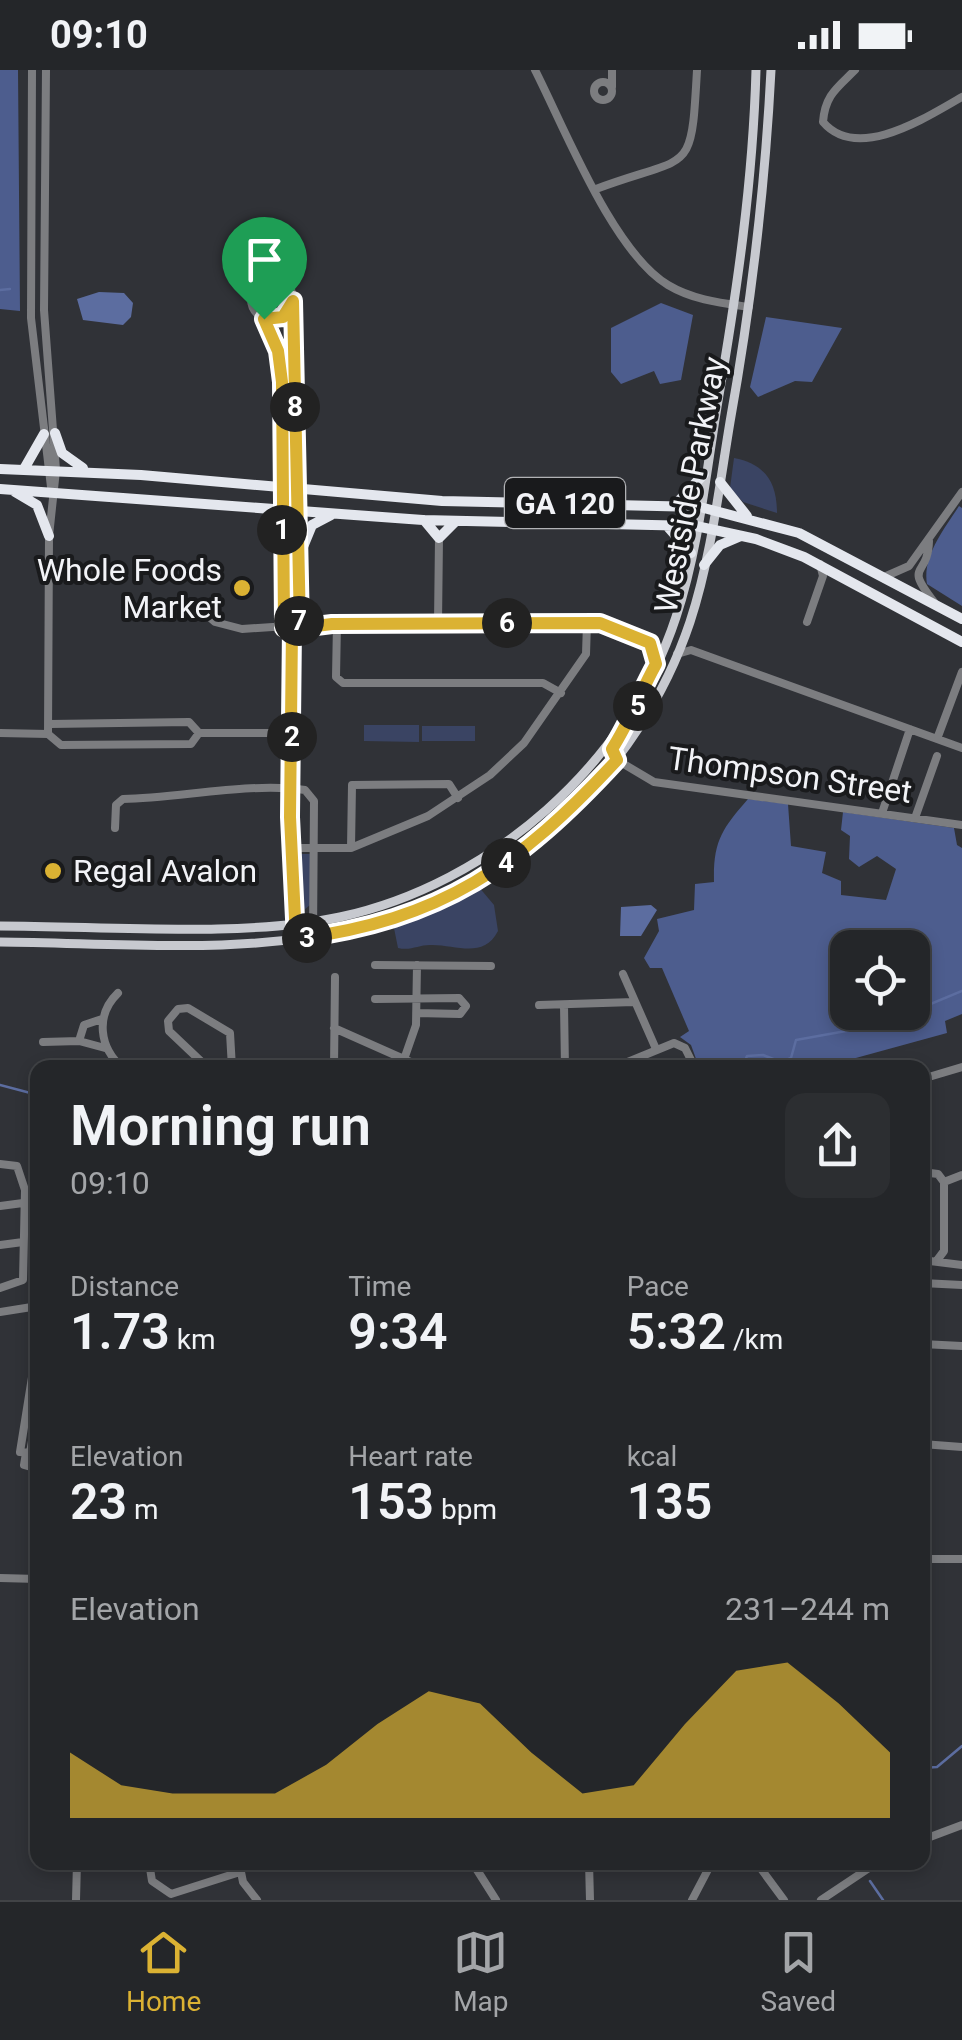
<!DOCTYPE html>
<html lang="en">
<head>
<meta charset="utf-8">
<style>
  body { margin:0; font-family:Roboto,sans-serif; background:#2c2e31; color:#f1f3f6; height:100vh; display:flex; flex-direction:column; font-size:38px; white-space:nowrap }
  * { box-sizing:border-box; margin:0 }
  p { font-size:32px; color:#a3a5a8 }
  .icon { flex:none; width:55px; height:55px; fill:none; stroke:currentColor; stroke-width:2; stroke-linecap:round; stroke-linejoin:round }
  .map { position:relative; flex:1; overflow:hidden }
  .panel { position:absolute; left:30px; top:990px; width:900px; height:810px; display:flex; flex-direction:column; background:#242629; border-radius:20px; box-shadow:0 5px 15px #0003,0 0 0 2px #414346 }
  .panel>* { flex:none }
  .fabs { position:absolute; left:830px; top:860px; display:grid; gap:20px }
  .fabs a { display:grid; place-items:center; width:100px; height:100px; border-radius:20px; background:#242629; box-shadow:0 5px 15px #0003,0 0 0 2px #414346; font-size:50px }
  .pin { position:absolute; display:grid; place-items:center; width:85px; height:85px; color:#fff; margin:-102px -42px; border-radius:50% 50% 50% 0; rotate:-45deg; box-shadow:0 0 10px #0007 }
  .pin .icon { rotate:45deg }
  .km { position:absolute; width:50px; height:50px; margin:-25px; border-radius:50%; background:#222; color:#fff; font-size:28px; line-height:50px; text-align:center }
  .round { display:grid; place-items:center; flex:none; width:105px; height:105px; border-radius:20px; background:#2c2e31 }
  .head { display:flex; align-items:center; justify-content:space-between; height:170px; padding:0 40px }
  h1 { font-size:55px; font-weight:600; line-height:75px }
  .figures { display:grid; grid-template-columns:repeat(3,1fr); gap:15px; height:170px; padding:10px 40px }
  .figures div { display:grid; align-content:center }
  .figures b { font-size:50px; font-weight:600 }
  .figures small { font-size:28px; font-weight:400 }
  .figures p { font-size:28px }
  .chart { height:280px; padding:20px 40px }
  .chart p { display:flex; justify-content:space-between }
  .chart svg { width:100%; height:180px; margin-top:10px; fill:#dbb233; opacity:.7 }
  .status { display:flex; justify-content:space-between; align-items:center; height:70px; padding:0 50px; background:#242629; direction:ltr }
  .status svg { height:28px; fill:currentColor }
  .tab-bar { display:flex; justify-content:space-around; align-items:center; height:140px; border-top:2px solid #414346; background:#242629; font-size:28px; color:#a3a5a8 }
  .tab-bar a { display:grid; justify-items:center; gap:5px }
  .tab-bar .selected { color:#dbb233 }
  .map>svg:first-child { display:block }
  .green { fill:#3a4463 }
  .forest { fill:#4d5d8e; fill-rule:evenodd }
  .water { fill:#5c6da0 }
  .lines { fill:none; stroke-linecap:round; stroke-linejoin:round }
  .stream { stroke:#5c6da0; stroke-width:2.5 }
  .minor { stroke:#7c7d80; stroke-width:8 }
  .major { stroke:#c7c9cf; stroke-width:9 }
  .highway { stroke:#e4e7ee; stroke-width:10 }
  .route-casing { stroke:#fff; stroke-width:20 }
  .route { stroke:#dbb233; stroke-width:12 }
  .poi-dot { fill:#dbb233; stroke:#191a1c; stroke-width:4 }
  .labels { text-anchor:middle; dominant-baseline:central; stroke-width:8; stroke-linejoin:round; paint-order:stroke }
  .shield { fill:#191a1c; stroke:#b1b2b5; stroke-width:2.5 }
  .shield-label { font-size:30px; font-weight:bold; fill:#f2f3f7 }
  .street-label { font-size:32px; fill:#f2f3f7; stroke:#191a1c }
  .poi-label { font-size:32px; fill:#f2f3f7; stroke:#191a1c; text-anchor:end }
</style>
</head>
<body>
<div class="status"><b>09:10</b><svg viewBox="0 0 49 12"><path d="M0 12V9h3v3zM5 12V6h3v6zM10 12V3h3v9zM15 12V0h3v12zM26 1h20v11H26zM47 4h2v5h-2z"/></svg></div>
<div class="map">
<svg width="962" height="1830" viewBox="0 0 962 1830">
  <rect width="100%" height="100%" fill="#303237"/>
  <path class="green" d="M734 388C765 394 777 412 777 443L743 432 730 418Z
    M364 655H419V672L364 671Z
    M422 656H475V671H422Z
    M297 784H312L310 835 304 840 297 836Z
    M478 816 494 835 498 861C483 890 455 874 430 875 418 875 411 881 398 878L393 853Z"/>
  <path class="forest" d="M0 0H18L20 241 0 239Z
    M661 233 693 245 681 310 660 314 654 301 621 314 611 302V258Z
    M766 247 842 258 812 312 795 311 758 327 750 317Z
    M959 436 962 438V536L927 514C922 486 945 458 959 436Z
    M748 729 788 734 791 776 826 782 822 803 841 811V825L886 830 896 799 877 786 859 797 849 789 850 766 841 760 843 742 954 758 957 775 962 778V944L945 951 947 963 823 997H699L691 975 680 967 689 961 662 898H650L644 888 659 861 657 849 694 840 695 814 714 812C713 771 722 759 748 729ZM848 878H912V942H848Z"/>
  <path class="water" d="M99 222 124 223 133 233 131 247 123 255 83 250 77 229Z
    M651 835 657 840 641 866H620L621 837Z"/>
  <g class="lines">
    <path class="stream" d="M0 220 10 219
      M912 935 921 938 962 921
      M742 998 747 986 763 985 781 992 791 988 796 970 846 961 874 951 878 942
      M0 1015 38 1025
      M922 1698 937 1697 962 1676
      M870 1811 883 1830"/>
    <path class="minor" d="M32 0 31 248 51 417
      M46 0 44 240 56 400 49 466 48 664
      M535 0C565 59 613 182 668 215 693 230 721 233 749 237
      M855 0C837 18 825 25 823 52 858 93 928 46 962 27
      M594 21a9 9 0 1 1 18 0a9 9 0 1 1-18 0Z
      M612 17V0
      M596 119C692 83 691 109 697 0
      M251 229a21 21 0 1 1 42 0a21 21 0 1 1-42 0Z
      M293 231 299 558
      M265 249 279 281 282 312 284 558
      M929 471C928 509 903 492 934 532
      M884 507 909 496 962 422
      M200 539 215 552 242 559 332 553H600L650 573 656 594
      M807 552 823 506 820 494
      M337 553 336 607 343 613H543L561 623
      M438 553 439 468
      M292 558 290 771 296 869
      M677 584 691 580 962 678
      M292 653 300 654 306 663 301 673 292 675
      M50 654 189 652 199 663H292
      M0 663 48 664 61 675 191 674 199 663
      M937 669 962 602
      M617 690 654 712 962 755
      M882 743 910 659
      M915 748 937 686
      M115 758 116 735 123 729C180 728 250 712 305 720L314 731 313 867
      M290 778H351L428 746 490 705 524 673 586 584 587 553
      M351 778 352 715 449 714 458 728
      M375 895 491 896
      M623 904 656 979
      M118 923C95 945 99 978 123 998
      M375 929 459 928 466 936 460 944 417 943
      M539 935 634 932
      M564 935 565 998
      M334 958 424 998
      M79 971 84 955 102 949
      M43 972 79 971 105 978
      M477 993 479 998
      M208 998 169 961 168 951 178 939 188 938 230 963 232 998
      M334 998 335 907
      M401 998 416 955 417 895
      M613 998 674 973 685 978 695 998
      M922 1009 962 997
      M0 1094 17 1096 25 1120 23 1210 0 1218
      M922 1102 938 1104 944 1112V1181L938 1189
      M944 1112 962 1105
      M0 1136 23 1133
      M0 1175 23 1172
      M922 1190 962 1195
      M922 1213 962 1215
      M0 1242 38 1236
      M38 1270 20 1382 30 1383 38 1335
      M922 1274 962 1276
      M922 1374 962 1377
      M26 1383 24 1395 38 1399
      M922 1489H962
      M0 1508 38 1509
      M922 1770 962 1755
      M149 1792 152 1811 171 1824 240 1802
      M239 1792 243 1812 257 1830
      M472 1792 496 1830
      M589 1792 590 1830
      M756 1792 784 1830
      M76 1830 77 1792
      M692 1830 712 1792
      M821 1830 878 1792"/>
    <path class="major" d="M617 690 612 679 640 628
      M0 856C103 856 242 868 340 847 491 814 628 694 676 547 699 478 706 402 718 331 737 221 753 111 756 0
      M0 872C119 873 245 886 361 857 514 820 640 701 690 552 711 488 719 418 730 352 751 235 765 119 771 0"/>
    <path class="highway" d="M55 363 62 383 83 398
      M0 399 141 405 442 431 700 437 799 463 962 549
      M24 399 44 364
      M720 412 747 446
      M0 419 423 450 696 456 756 469 804 487 962 572
      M15 422 37 435 49 466
      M675 435 704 404
      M424 450 439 468 456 451
      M667 456 691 483
      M298 489 312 455 331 445
      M704 495 720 475 741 466"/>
  </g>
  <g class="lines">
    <g class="route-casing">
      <path id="route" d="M293 231 300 558 332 554 600 553 650 573 656 594C640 623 630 651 612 679L617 690C519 796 442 850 296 869L290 747 292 558H284V551L282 312 278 281 264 249 283 247Z"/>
    </g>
    <use href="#route" class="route"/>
  </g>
  <g class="poi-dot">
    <circle cx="242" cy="518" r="10"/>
    <circle cx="53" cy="801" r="10"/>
  </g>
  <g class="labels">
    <rect class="shield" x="505" y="408" width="120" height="50" rx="8"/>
    <g class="shield-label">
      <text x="565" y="433">GA 120</text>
    </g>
    <g class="street-label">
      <text transform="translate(690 415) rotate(-79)">Westside Parkway</text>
      <text transform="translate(790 705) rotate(8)">Thompson Street</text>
    </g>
    <g class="poi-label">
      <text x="222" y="500">Whole Foods<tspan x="222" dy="37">Market</tspan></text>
      <text x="73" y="801" text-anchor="start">Regal Avalon</text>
    </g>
  </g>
</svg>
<div class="fabs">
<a><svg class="icon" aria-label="locate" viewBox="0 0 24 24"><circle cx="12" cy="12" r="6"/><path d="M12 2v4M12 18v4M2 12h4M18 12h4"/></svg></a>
</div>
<div class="pin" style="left:264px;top:249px;background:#1e9e55"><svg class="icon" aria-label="arrive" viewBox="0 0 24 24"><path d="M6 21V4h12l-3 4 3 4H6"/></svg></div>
<b class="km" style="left:282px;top:460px">1</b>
<b class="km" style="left:292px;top:667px">2</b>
<b class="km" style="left:307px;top:868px">3</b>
<b class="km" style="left:506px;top:793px">4</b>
<b class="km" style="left:638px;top:636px">5</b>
<b class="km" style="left:507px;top:553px">6</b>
<b class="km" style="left:299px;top:551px">7</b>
<b class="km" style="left:295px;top:337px">8</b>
<section class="panel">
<div class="head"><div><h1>Morning run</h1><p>09:10</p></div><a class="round"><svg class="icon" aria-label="share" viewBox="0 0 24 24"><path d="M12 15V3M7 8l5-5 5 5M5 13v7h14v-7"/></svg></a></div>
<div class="figures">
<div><p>Distance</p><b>1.73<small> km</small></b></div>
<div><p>Time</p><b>9:34</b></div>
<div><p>Pace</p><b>5:32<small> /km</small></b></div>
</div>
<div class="figures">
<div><p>Elevation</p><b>23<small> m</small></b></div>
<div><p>Heart rate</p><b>153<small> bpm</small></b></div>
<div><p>kcal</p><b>135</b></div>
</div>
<div class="chart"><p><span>Elevation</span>231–244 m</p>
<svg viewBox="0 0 160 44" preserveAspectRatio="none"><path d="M0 44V28L10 36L20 38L30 38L40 38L50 31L60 21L70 13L80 16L90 28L100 38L110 36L120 21L130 8L140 6L150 16L160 28V44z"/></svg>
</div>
</section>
</div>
<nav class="tab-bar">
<a class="selected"><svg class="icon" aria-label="home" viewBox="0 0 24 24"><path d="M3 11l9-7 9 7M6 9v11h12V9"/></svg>Home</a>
<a><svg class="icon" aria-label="map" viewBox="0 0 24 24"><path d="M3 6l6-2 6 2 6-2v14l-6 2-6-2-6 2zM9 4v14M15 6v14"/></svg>Map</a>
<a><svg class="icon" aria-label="saved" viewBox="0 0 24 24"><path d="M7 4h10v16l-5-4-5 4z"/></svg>Saved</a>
</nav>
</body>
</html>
